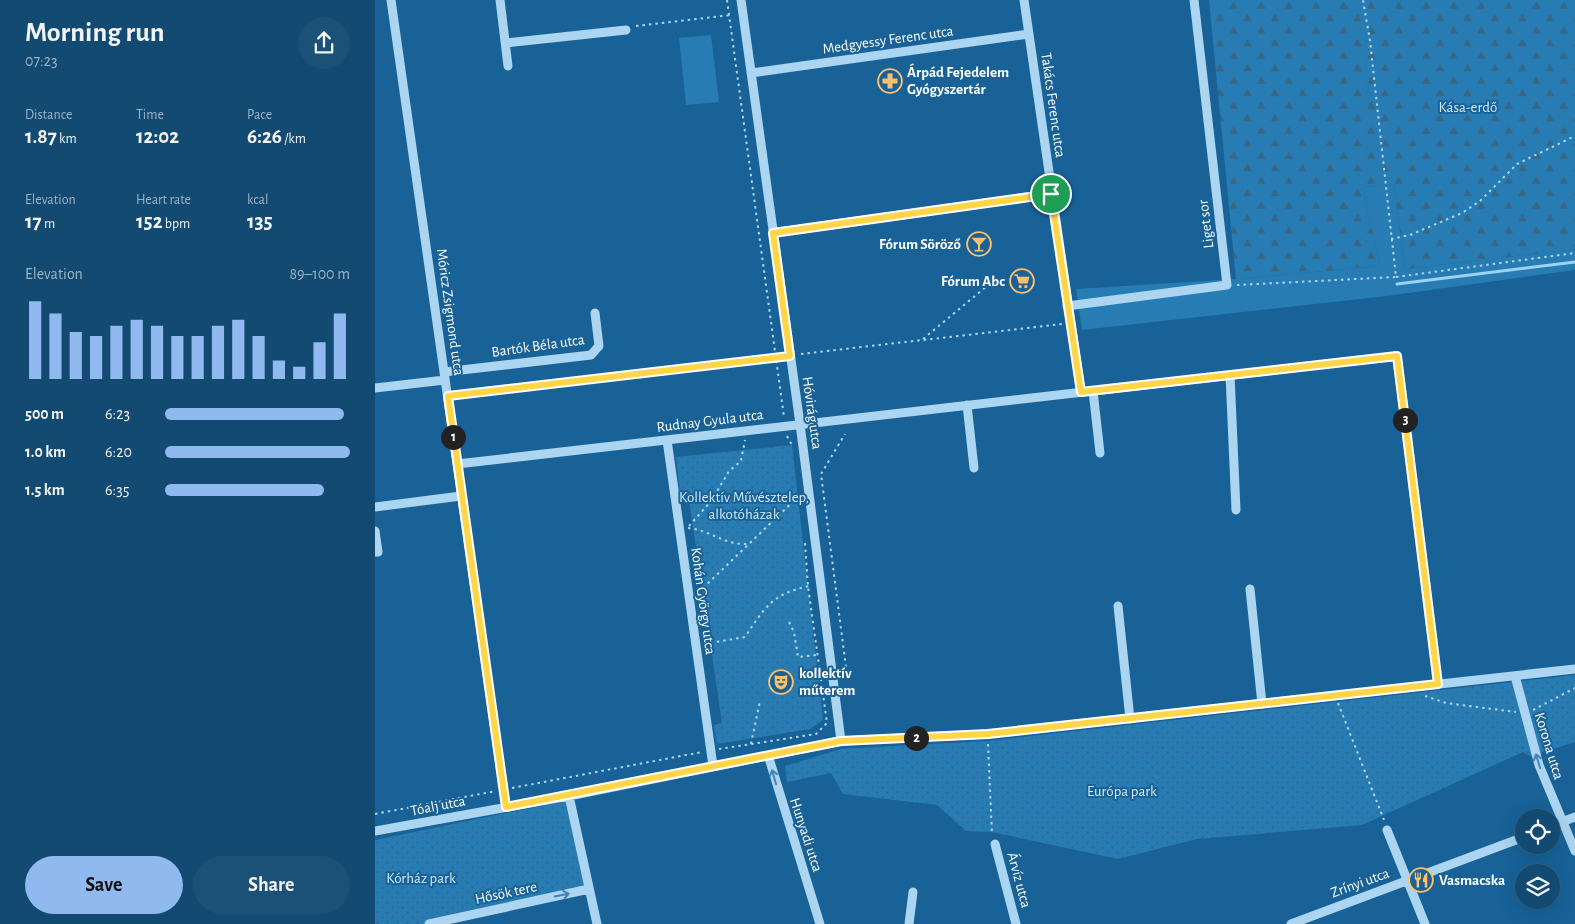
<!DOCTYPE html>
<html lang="en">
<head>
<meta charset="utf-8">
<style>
  body { margin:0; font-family:"Alegreya Sans",sans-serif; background:#1b5177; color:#f1f3f6; height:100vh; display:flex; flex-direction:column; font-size:19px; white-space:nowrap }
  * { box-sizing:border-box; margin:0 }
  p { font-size:16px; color:#9cb3c4 }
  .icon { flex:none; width:28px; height:28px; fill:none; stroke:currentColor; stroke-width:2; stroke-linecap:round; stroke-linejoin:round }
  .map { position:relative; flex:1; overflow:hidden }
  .details { display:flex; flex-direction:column; background:#124a72; width:375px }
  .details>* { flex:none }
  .buttons { position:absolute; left:1140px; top:809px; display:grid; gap:10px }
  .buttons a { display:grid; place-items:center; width:45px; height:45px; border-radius:50%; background:#124a72; box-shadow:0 5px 20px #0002,0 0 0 1px #316284; font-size:25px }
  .pin { position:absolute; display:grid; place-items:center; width:42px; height:42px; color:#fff; margin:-21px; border:2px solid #fff; border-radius:50%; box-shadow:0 1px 5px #0007 }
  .km { position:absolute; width:25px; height:25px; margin:-12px; border-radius:50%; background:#222; color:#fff; font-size:14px; line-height:25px; text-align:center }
  .round { display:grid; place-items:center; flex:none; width:52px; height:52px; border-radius:26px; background:#1b5177 }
  .overview { display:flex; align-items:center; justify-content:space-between; height:85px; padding:0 25px }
  h1 { font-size:28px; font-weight:600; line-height:38px }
  .metrics { display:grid; grid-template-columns:repeat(3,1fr); gap:8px; height:85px; padding:5px 25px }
  .metrics div { display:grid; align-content:center }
  .metrics b { font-size:21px; font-weight:600 }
  .metrics small { font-size:14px; font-weight:400 }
  .metrics p { font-size:14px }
  .chart { height:140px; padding:10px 25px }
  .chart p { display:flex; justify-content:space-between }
  .chart svg { width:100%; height:90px; margin-top:5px; stroke:#90b9f0; stroke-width:6 }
  .primary-button { display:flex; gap:10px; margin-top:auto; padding:10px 25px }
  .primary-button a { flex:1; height:58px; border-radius:30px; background:#90b9f0; color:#111; font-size:20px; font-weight:600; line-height:58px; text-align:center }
  .primary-button a+a { background:#1b5177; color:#f1f3f6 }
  ul { padding:0 25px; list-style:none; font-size:16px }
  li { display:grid; grid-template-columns:80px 60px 1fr; align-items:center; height:38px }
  li i { height:12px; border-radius:6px; background:#90b9f0 }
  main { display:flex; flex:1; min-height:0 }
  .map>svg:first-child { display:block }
  .grass { fill:#277cb4 }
  .forest { fill:url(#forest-firs) }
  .park { fill:url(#park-dots) }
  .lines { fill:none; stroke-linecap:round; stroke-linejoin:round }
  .stream { stroke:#9ed2f3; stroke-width:3 }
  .path { stroke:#abd5f1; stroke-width:2; stroke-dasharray:2.5 4; stroke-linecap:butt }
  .minor { stroke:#abd5f1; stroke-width:9 }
  .oneway { stroke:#4484b3 }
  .route-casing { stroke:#fff; stroke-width:10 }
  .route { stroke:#ffd54a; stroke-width:6 }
  .labels { text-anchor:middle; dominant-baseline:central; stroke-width:4; stroke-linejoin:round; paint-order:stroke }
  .street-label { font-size:15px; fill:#fff; stroke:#186298 }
  .poi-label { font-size:15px; font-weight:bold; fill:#fff; stroke:#186298; text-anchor:start }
  .park-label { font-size:15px; fill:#d2ebfc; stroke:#186298 }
</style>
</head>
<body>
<main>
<section class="details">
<div class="overview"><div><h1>Morning run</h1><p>07:23</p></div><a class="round"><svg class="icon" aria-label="share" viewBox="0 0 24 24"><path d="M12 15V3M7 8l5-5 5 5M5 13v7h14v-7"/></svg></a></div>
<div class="metrics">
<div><p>Distance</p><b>1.87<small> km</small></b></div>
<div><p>Time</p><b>12:02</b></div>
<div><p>Pace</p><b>6:26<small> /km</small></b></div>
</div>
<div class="metrics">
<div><p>Elevation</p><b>17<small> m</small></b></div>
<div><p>Heart rate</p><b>152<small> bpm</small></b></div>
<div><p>kcal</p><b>135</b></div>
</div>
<div class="chart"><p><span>Elevation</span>89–100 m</p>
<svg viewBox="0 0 160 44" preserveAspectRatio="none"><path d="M5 44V6M15 44V12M25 44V21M35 44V23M45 44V18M55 44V15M65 44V18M75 44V23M85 44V23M95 44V18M105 44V15M115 44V23M125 44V35M135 44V38M145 44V26M155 44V12"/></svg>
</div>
<ul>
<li><b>500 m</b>6:23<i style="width:97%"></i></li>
<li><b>1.0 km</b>6:20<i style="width:100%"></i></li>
<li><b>1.5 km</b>6:35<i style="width:86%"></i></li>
</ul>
<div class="primary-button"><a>Save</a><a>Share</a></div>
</section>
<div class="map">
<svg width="1200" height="924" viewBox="0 0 1200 924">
  <defs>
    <pattern id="forest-firs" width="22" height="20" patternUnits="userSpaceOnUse" patternTransform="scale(1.25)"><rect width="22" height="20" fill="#277cb4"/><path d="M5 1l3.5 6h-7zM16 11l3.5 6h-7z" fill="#386685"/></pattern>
    <pattern id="park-dots" width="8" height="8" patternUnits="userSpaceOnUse" patternTransform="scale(1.25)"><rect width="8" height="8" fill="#277cb4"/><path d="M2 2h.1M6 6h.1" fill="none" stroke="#386685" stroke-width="1.8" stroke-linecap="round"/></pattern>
  </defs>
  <rect width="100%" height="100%" fill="#186298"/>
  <path class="grass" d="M336 35 344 102 311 105 304 38Z
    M1019 185 1030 269 1200 249V270L1012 296 707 330 701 289 861 279 1005 266 987 187Z"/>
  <path class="forest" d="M834 0H1200V249L1030 269 1019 185 987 187 1005 266 861 279Z"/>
  <path class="park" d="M417 445 448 720 435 729 342 744 339 725 347 723 314 500 306 501 301 457Z
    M1200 675V742L1155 756 1148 752 987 825 822 839 743 859 617 832 591 831 562 805 468 794 456 773 412 782 410 766 466 749 613 741Z
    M195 800 214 886 49 924H0V840Z"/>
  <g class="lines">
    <path class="stream" d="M1022 284 1200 262"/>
    <path class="path" d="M352 0 409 417
      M261 26 355 15
      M1016 239 1035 235 1087 213 1105 201 1142 164 1200 136
      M1021 277 1200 253
      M862 285 1021 277 995 41 988 0
      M548 339 612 286
      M426 354 687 324
      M81 395 406 356
      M412 436 417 445
      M314 526 337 500 354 471 366 461 370 440
      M313 528C335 530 349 545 372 544
      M328 588 425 495
      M414 622 419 632 423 657 442 655
      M329 644 370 637C390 607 397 594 434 586
      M467 676 472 675 446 474 470 434
      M1050 696 1071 703 1141 712
      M963 703 1009 820
      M1158 710 1200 688
      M376 744 385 701
      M613 744 617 834
      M344 749 441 734 452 723 433 586 430 543
      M137 788 327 752
      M0 814 121 791"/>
    <path class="minor" d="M16 0 131 807
      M125 0 133 66
      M366 0 425 424 466 741
      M649 0 706 392
      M131 43 251 30
      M376 73 654 34
      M398 233 676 194
      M692 306 852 285 819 0
      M69 372 216 355 224 346 220 313
      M855 375 861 510
      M0 388 70 380
      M718 391 725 453
      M592 405 599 468
      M292 440 338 766
      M82 464 1022 356 1063 684
      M0 507 86 496
      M0 531 3 552H0
      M875 589 887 704
      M743 606 755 719
      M1140 676 1164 765 1200 851
      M393 755 445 924
      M194 796 222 924
      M1176 826 1200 817
      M1012 830 1050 924
      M0 831 194 796 466 741 613 734 1200 669
      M620 844 641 924
      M54 924 214 889
      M534 924 538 892
      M916 924 1149 837"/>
  </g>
  <defs><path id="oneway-shaft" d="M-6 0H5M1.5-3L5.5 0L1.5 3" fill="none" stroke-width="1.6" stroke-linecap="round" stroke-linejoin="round" transform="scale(1.25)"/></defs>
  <g class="oneway">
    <use href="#oneway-shaft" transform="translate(1163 761) rotate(-107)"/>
    <use href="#oneway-shaft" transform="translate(399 777) rotate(-106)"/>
    <use href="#oneway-shaft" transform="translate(187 895) rotate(-12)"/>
  </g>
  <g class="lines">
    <g class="route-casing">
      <path id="route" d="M676 194 706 392 1022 356 1063 684 613 734 466 741 131 807 73 396 415 356 398 233Z"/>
    </g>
    <use href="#route" class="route"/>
  </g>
  <defs>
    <g id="pharmacy-ring" transform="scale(1.25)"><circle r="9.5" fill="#186298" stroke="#ffbf6b" stroke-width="1.5"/><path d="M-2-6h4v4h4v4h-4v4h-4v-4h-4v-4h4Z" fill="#ffbf6b"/></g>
    <g id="bar-ring" transform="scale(1.25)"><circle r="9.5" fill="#186298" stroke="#ffbf6b" stroke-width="1.5"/><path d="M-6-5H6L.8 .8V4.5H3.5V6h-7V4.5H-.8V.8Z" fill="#ffbf6b"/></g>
    <g id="supermarket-ring" transform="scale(1.25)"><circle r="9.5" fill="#186298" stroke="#ffbf6b" stroke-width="1.5"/><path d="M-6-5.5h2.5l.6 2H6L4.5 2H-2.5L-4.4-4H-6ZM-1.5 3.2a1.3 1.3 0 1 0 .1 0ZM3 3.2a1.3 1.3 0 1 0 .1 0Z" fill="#ffbf6b"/></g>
    <g id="theatre-ring" transform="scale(1.25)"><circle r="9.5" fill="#186298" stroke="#ffbf6b" stroke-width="1.5"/><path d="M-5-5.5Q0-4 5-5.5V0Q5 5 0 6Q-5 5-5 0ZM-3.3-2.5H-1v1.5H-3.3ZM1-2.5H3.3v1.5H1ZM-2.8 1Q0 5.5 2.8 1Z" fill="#ffbf6b"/></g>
    <g id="restaurant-ring" transform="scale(1.25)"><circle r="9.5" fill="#186298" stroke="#ffbf6b" stroke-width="1.5"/><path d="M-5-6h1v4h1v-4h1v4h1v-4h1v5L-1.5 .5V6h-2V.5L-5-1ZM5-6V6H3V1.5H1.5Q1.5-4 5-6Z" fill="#ffbf6b"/></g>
  </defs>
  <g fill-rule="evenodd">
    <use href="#pharmacy-ring" x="515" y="81"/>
    <use href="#bar-ring" x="604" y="244"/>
    <use href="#supermarket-ring" x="647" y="281"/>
    <use href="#theatre-ring" x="406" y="682"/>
    <use href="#restaurant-ring" x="1046" y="880"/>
  </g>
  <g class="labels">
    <g class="street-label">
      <text transform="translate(513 40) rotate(-8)">Medgyessy Ferenc utca</text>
      <text transform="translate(678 105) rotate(82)">Takács Ferenc utca</text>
      <text transform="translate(831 224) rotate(-97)">Liget sor</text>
      <text transform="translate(75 312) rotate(82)">Móricz Zsigmond utca</text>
      <text transform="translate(163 346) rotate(-8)">Bartók Béla utca</text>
      <text transform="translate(437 413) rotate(82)">Hóvirág utca</text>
      <text transform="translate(335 421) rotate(-7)">Rudnay Gyula utca</text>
      <text transform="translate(328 601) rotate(82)">Kohán György utca</text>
      <text transform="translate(1174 746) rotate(73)">Korona utca</text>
      <text transform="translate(63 806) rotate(-11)">Tóalj utca</text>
      <text transform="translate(431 835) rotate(72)">Hunyadi utca</text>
      <text transform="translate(644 880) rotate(75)">Árvíz utca</text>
      <text transform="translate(985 883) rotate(-20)">Zrínyi utca</text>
      <text transform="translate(131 893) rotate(-12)">Hősök tere</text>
    </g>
    <g class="poi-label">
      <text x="532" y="72">Árpád Fejedelem<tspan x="532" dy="17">Gyógyszertár</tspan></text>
      <text x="586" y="244" text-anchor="end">Fórum Söröző</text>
      <text x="630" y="281" text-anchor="end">Fórum Abc</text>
      <text x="424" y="673">kollektív<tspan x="424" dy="17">műterem</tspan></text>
      <text x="1064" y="880">Vasmacska</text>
    </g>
    <g class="park-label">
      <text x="1093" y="107">Kása-erdő</text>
      <text x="369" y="497">Kollektív Művésztelep,<tspan x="369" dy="17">alkotóházak</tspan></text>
      <text x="747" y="791">Európa park</text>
      <text x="46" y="878">Kórház park</text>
    </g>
  </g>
</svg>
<div class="buttons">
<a><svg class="icon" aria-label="locate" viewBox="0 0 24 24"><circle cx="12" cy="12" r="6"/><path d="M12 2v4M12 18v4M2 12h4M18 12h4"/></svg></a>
<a><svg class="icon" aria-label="layers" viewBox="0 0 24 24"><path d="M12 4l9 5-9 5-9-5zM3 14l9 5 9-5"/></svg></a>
</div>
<div class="pin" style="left:676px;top:194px;background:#1e9e55"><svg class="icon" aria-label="arrive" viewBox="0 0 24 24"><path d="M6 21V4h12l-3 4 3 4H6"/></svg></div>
<b class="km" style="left:78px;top:437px">1</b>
<b class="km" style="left:541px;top:738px">2</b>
<b class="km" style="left:1030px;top:420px">3</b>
</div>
</main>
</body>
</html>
